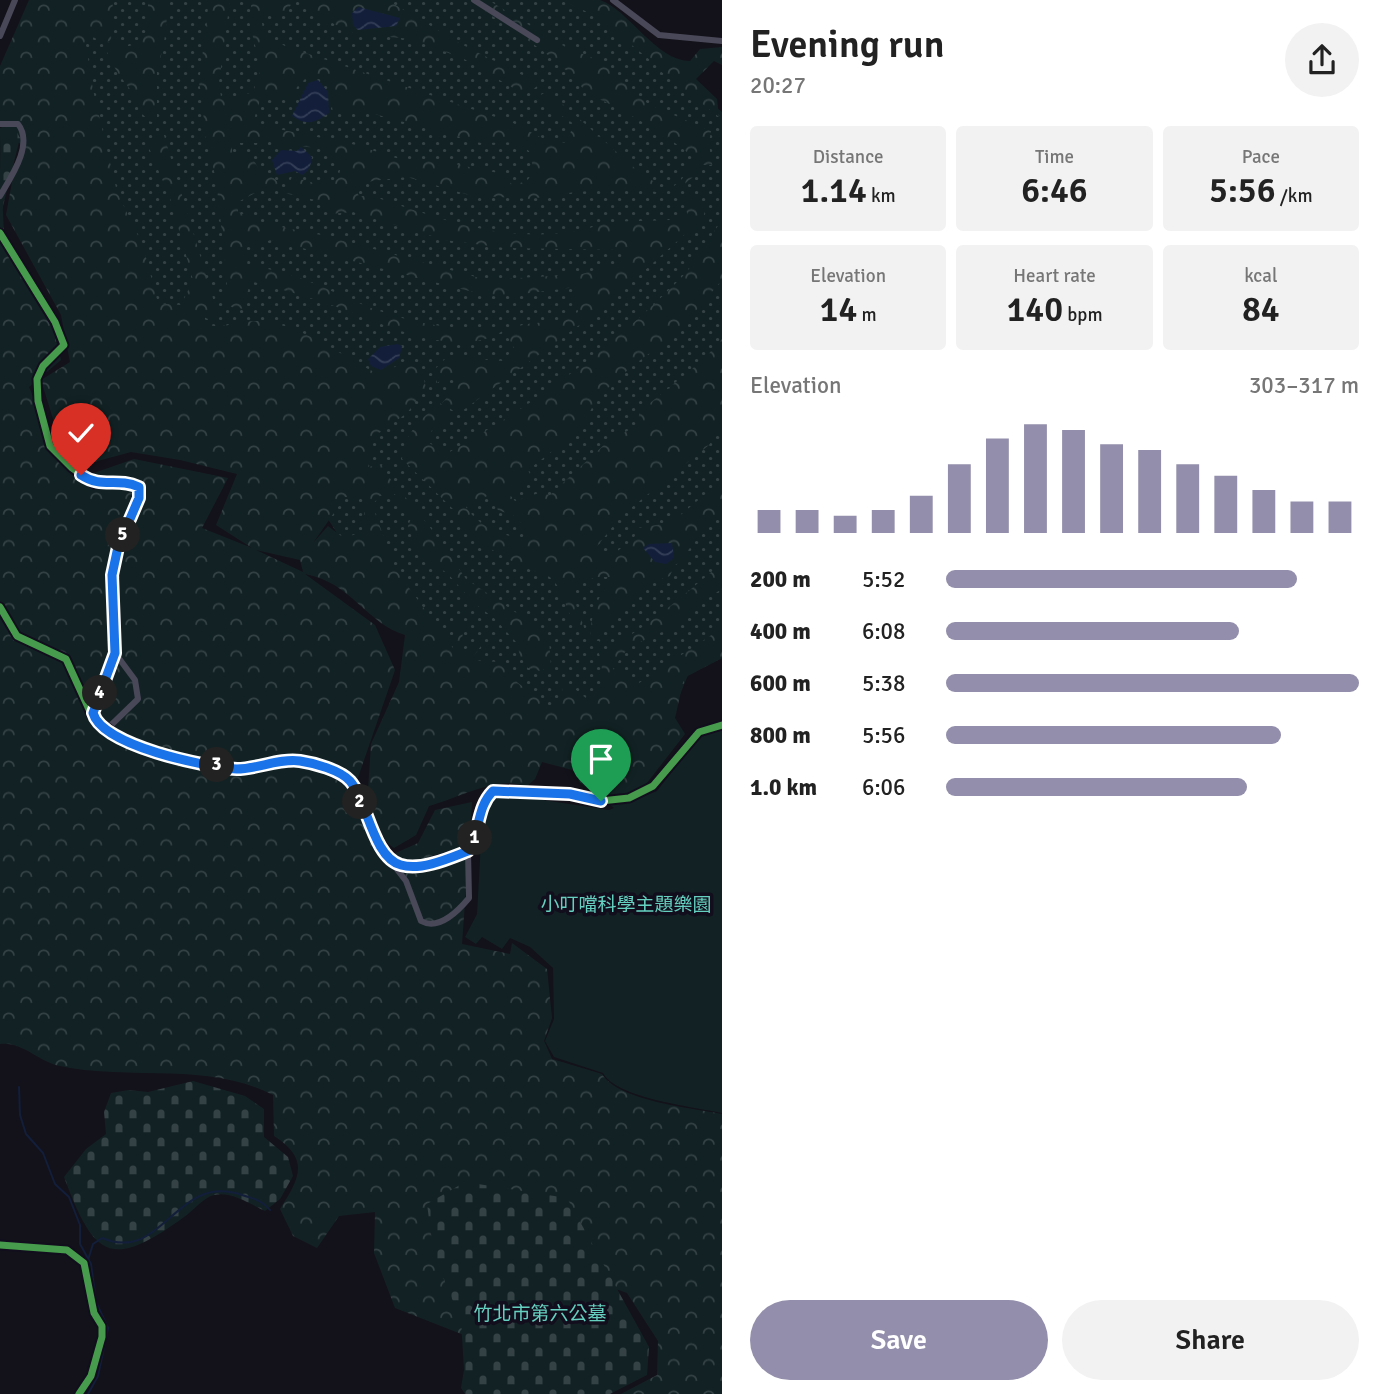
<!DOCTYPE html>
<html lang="en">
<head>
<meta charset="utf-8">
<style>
  body { margin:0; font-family:Signika,"Noto Sans TC",sans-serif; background:#f2f2f2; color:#222; height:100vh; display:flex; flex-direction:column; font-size:26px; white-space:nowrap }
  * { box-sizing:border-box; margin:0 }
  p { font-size:23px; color:#767676 }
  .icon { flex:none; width:38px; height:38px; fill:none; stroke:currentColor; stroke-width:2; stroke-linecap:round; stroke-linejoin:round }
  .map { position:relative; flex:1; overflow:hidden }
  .panel { display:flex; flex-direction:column; background:#fff; width:665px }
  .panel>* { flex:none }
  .pin { position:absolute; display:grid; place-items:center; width:60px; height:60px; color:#fff; margin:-72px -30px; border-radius:50% 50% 50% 0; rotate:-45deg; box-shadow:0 0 7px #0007 }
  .pin .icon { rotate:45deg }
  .km { position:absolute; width:35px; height:35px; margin:-18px; border-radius:50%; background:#222; color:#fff; font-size:19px; line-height:35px; text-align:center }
  .round { display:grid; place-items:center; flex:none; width:74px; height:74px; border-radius:37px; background:#f2f2f2 }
  .summary { display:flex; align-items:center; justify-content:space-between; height:119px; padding:0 28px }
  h1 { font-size:38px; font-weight:600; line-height:52px }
  .metrics { display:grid; grid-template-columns:repeat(3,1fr); gap:10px; height:119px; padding:7px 28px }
  .metrics div { display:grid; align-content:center; border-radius:7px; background:#f2f2f2; text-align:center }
  .metrics b { font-size:35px; font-weight:600 }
  .metrics small { font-size:19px; font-weight:400 }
  .metrics p { font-size:19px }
  .chart { height:196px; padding:14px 28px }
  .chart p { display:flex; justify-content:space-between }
  .chart svg { width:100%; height:126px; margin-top:7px; stroke:#938eab; stroke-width:6 }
  .button { display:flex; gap:14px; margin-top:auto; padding:14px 28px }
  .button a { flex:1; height:80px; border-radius:42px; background:#938eab; color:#fff; font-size:28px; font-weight:600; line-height:80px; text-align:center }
  .button a+a { background:#f2f2f2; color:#222 }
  ul { padding:0 28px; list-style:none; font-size:23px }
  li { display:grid; grid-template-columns:112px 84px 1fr; align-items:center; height:52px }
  li i { height:18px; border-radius:9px; background:#938eab }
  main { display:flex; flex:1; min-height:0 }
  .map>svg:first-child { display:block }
  .grass { fill:url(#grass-dots) }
  .forest { fill:url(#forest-crowns); fill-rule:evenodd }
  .cemetery { fill:url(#cemetery-stones) }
  .park { fill:#122224 }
  .water { fill:url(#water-waves) }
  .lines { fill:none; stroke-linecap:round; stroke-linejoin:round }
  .stream { stroke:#121e3a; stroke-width:2 }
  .minor { stroke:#494859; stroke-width:6 }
  .cycleway-casing { stroke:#120e1d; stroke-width:11 }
  .cycleway { stroke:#469c4c; stroke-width:7 }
  .route-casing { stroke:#fff; stroke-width:14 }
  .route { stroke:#1a73e8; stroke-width:9 }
  .labels { text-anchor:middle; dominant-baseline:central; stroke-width:7; stroke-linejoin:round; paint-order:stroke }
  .park-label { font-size:19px; fill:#65d0bf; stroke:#120e1d }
</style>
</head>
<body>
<main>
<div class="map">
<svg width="722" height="1394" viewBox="0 0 722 1394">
  <defs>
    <pattern id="grass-dots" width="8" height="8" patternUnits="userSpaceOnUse" patternTransform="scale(1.75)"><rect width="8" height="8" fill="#122224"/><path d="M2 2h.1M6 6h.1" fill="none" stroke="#344145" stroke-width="1.8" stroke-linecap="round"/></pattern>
    <pattern id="forest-crowns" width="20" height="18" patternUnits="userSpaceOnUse" patternTransform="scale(1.75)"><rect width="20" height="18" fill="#122224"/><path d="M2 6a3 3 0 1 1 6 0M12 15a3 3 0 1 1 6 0" fill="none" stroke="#344145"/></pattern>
    <pattern id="cemetery-stones" width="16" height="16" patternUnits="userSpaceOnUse" patternTransform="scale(1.75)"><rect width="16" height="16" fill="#122224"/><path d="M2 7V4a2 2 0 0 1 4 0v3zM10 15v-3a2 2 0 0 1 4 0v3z" fill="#344145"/></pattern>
    <pattern id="water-waves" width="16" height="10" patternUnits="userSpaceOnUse" patternTransform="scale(1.75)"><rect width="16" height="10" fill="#121e3a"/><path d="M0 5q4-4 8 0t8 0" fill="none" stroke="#343e57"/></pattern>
  </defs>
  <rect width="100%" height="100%" fill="#13121a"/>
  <path class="grass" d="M67 0H584L722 112V658L688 675 672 714 542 711 431 654 355 561 324 513 119 287Z"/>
  <path class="forest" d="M29 0H113L111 40 107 42 129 46 140 43 148 28V0H169L164 43 157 72V120L151 122 140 112 132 92 117 72 102 42 84 32 93 90 117 192 143 246 158 303 181 305 193 280 170 198 149 148 152 139 163 132 218 315 210 320 184 307C214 343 234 316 268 322 309 329 343 358 381 375L410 358 422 371 426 388 407 413 365 443 374 448 368 467 384 464 388 476 429 526 466 579 527 620 549 639 551 667 540 671 528 668 520 656 517 643 494 618 474 603 448 574 418 552 408 526 412 516 399 510 395 494 380 496 372 505 396 570 453 648 454 620 464 627 461 645 464 651 478 638 481 646 471 660 498 662 518 683 550 707 563 701 562 687 570 685 587 699 600 688C603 669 604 655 590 640L599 641 605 650C646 629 686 593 722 563V589L696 605 680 627 659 633 628 648 613 669 639 683 722 628V658L684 678 675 718 685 734 639 793 617 810 579 782 576 771 542 762 535 779 526 787C499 774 457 799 429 806L416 835 394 848 386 842 367 806 371 744 399 682 405 635C367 624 351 582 305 574L375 625 395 670 353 792 374 835 391 855 418 843 435 810 472 802 462 944 510 954 512 943 547 969 552 1018 544 1041 552 1059 602 1074C618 1101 692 1108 722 1114V1394H621L657 1375 658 1341 627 1293 599 1283 474 1339 395 1308 374 1253 375 1212 339 1216 317 1248 293 1236 280 1209C300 1178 310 1159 274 1136L273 1095C206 1061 131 1081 60 1066 39 1062 22 1041 0 1044V153L4 234 50 316 61 360 29 387 59 459 91 474 134 459 228 478 202 528 252 548 216 525 237 474 180 460 131 452 94 462 62 448 41 380 70 362 61 315 6 215 12 182 25 148 0 126V66ZM345 497H366L362 532 344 538 328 526 313 543ZM256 550 300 560 303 572Z
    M209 0H230L219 82 221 97 227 100 253 92 261 69 249 21 252 0H387L463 45 540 84 525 95 464 59 412 39 355 34 320 17 301 0 292 2 288 11 261 17 264 35 285 46 513 123 544 139 566 143 574 124 535 98 548 91 638 171 656 183 662 193 633 188 575 192 530 199 469 195 407 177 372 181 356 190 359 196H372C440 219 499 242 571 232 584 231 595 225 608 223 635 219 662 223 688 217L683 197 700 198 706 207 703 218 604 307 458 414 442 403 458 385 454 372 437 383 434 370 447 357 503 361 514 348 505 332C527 318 556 327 578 312L574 285 577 280 569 288 507 296 477 293 271 240 243 247 248 254 247 266C288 269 322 287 359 303 402 322 460 333 507 328 459 365 377 320 328 304 302 295 276 288 250 281L244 309 225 306 227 280 216 179 203 128 204 106 199 83ZM307 77 323 79 329 88 333 113 367 112 481 143 515 142 529 151 534 171 527 181 513 185 498 173 450 163 396 158 356 145 259 125 255 116 260 100 294 96 297 87ZM269 139 276 145C305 150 317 140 342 162L338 179 318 184 292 177 284 193 320 201 330 214 353 212 445 240 505 248 618 250 624 256 621 262 582 274 487 280 326 236 251 221 250 217 238 212V202L259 191 280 190 282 187 274 178 260 173C253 156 251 155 232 152V143H265Z
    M468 0H488L567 48 601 61 648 104 711 131 709 143 712 165H700L693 177 676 191 673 187 682 179 694 159C683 144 607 99 587 95 572 65 499 21 468 0Z
    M561 0C572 0 589 0 600 0 628 9 656 61 690 61L700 49 722 47V65L714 61 696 79 717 99 719 117 659 70 658 63 650 60 596 16Z
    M722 220V280L677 333 631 367 599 396 579 430 528 470 531 476 510 495 515 501 539 493 550 495 605 444 639 424V412L703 360 722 339V426L709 445 621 516 595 549 606 559 633 540 638 528 662 524 677 518 722 480V507L686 553 685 558 674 566 670 576 653 582 596 639 590 638C591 618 596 593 614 581L612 577H596L577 585 573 596 585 630H582C565 619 566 587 547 575 543 572 536 572 531 570 505 559 477 542 457 523L456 512 402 459C404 433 421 419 440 403L457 416 432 430 428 442 446 454C530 408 614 346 682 277 697 261 709 238 722 220ZM489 495 498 510 517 517 526 533 522 538C501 536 478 526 466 507Z"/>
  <path class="cemetery" d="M13 125 20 138 1 214 0 128Z
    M193 1081 245 1096 264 1109V1137L288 1157 293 1176 280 1199 265 1211C250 1204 231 1191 214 1195 204 1197 193 1211 184 1217 110 1271 94 1257 64 1177L86 1149 106 1134 104 1112 111 1093 129 1090 148 1092Z
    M465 1182 567 1198 649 1347 647 1375 610 1394H465L461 1388 464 1370 461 1320 434 1256 427 1204Z"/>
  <path class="park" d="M722 729V1113C694 1107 616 1098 603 1073L554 1057 545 1041 554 1019 553 968 530 947 510 938 502 949 482 937 476 944 465 937 477 914 483 804 496 793 609 810 657 791 703 732Z"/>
  <path class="water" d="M358 7 400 18 396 26 358 30 353 25 352 13Z
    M318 80 328 92 329 113C315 123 307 126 292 116L308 83Z
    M301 147 312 157C311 165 309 171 302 175L295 171 277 175 272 160 281 150 297 151Z
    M397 344 402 346 399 358 381 370 371 366 368 359 380 347Z
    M672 543 674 558 666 564 655 562 643 548 649 544Z"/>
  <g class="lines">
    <path class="stream" d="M19 1087 20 1115 26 1134 43 1153 55 1184 69 1197 80 1225V1244L91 1264 96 1302 108 1328 98 1376 88 1394
      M88 1260 93 1244 102 1238C164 1264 175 1172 242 1195 254 1199 262 1200 270 1210"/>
    <path class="minor" d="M474 0 537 40
      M613 0 659 35 722 41
      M0 36 15 0
      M0 124H18C34 144 11 177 0 196
      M0 233 55 322 64 345 43 366 37 379 38 401 50 446 72 468 94 484 127 482 139 487V498L118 547 112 575 115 653 92 716
      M0 607 17 636 66 659 92 716 122 739 179 760 239 769 298 760 327 768 349 780 387 856 400 865 418 866 468 851C481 831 476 808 493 791L570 794 601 801 629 798 653 786 699 732 722 725
      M107 729 138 699 135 680 115 653
      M392 863 406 881 421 921C439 931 459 910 469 898L468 851
      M0 1245 67 1250 84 1263 94 1313 102 1326V1337L91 1376 79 1394"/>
    <g class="cycleway-casing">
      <path id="cycleway" d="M0 233 55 322 64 345 43 366 37 379 38 401 50 446 72 468 94 484 127 482 139 487V498L118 547 112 575 115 653 92 716
        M0 607 17 636 66 659 92 716 122 739 179 760 239 769 298 760 327 768 349 780 387 856 400 865 418 866 468 851C481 831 476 808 493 791L570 794 601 801 629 798 653 786 699 732 722 725
        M0 1245 67 1250 84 1263 94 1313 102 1326V1337L91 1376 79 1394"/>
    </g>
    <use href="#cycleway" class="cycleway"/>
  </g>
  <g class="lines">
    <g class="route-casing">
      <path id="route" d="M81 475C102 489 117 477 139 487V498L118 547 112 575 115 653 93 713C102 746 206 767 237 769 257 769 280 758 300 761 314 763 340 770 350 781 367 800 373 858 401 865 421 871 450 858 468 851 481 831 476 808 493 791L570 794 601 801"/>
    </g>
    <use href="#route" class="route"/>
  </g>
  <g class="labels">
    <g class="park-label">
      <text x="626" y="905">小叮噹科學主題樂園</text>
      <text x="540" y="1314">竹北市第六公墓</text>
    </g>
  </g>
</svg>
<div class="pin" style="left:601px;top:801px;background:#1e9e55"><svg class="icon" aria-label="arrive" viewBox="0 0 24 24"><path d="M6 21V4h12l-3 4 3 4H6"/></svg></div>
<div class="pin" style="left:81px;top:475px;background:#d93025"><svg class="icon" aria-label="check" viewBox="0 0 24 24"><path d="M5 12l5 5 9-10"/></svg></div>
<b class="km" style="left:475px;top:838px">1</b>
<b class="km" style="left:360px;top:802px">2</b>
<b class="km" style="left:217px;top:765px">3</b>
<b class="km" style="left:100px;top:693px">4</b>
<b class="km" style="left:123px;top:535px">5</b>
</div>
<section class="panel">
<div class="summary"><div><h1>Evening run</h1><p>20:27</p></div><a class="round"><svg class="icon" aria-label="share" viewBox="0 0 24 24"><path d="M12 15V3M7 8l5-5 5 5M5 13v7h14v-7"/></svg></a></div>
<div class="metrics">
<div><p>Distance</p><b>1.14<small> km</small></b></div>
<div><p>Time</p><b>6:46</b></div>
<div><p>Pace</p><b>5:56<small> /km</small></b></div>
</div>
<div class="metrics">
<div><p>Elevation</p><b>14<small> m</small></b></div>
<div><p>Heart rate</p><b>140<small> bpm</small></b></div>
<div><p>kcal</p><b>84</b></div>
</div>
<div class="chart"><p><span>Elevation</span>303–317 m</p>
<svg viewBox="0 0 160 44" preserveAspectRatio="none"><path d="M5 44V36M15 44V36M25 44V38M35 44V36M45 44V31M55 44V20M65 44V11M75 44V6M85 44V8M95 44V13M105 44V15M115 44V20M125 44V24M135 44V29M145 44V33M155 44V33"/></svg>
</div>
<ul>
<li><b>200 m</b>5:52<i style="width:85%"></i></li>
<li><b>400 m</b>6:08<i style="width:71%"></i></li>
<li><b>600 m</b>5:38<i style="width:100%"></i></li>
<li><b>800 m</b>5:56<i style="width:81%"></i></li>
<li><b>1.0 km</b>6:06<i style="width:73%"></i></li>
</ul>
<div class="button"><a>Save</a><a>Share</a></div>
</section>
</main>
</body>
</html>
